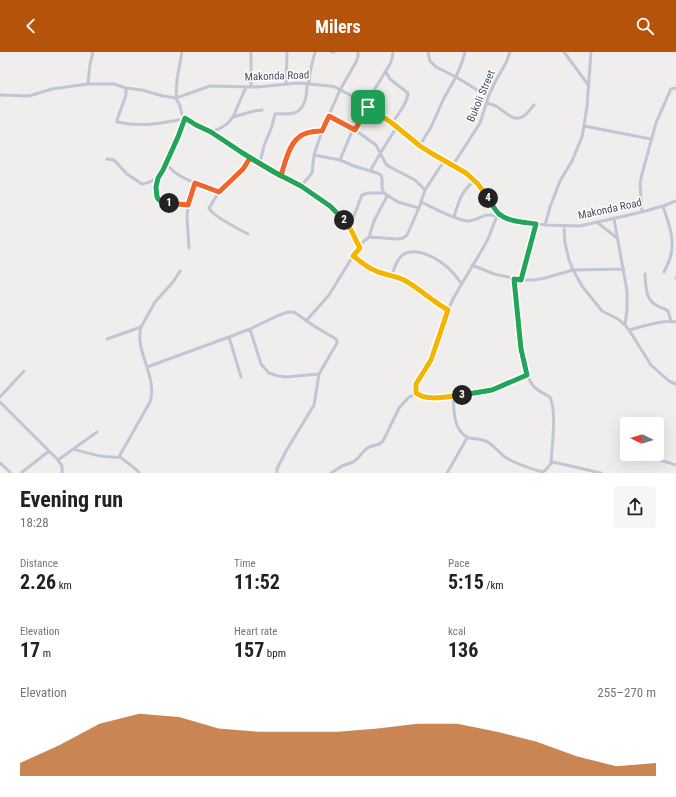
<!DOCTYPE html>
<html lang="en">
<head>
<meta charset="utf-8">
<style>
  body { margin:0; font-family:"Roboto Condensed",sans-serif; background:#f6f6f6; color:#222; height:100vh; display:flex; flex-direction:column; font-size:15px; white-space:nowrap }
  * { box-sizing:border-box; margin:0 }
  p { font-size:13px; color:#767676 }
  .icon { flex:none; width:22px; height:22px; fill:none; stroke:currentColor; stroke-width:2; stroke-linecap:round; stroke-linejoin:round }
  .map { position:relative; height:421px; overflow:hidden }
  .panel { display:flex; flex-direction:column; background:#fff; flex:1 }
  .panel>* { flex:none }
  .needle { width:26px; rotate:275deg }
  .controls { position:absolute; left:620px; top:365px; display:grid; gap:8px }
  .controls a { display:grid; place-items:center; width:44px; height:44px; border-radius:4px; background:#fff; box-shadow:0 4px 16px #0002; font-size:20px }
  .pin { position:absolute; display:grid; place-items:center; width:34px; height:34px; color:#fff; margin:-17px; border-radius:8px; box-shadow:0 2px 6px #0006 }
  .km { position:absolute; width:20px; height:20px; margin:-10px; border-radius:50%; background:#222; color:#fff; font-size:11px; line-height:20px; text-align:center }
  .round { display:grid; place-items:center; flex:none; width:42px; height:42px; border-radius:4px; background:#f6f6f6 }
  .headline { display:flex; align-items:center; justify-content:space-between; height:68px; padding:0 20px }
  h1 { font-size:22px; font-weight:700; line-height:30px }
  .figures { display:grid; grid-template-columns:repeat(3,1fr); gap:6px; height:68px; padding:4px 20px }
  .figures div { display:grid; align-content:center }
  .figures b { font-size:20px; font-weight:700 }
  .figures small { font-size:11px; font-weight:400 }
  .figures p { font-size:11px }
  .chart { height:112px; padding:8px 20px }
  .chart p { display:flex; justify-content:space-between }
  .chart svg { width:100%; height:72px; margin-top:4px; fill:#b45309; opacity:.7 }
  header { display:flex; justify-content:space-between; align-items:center; height:52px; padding:0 20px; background:#b45309; color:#fff; font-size:18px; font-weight:700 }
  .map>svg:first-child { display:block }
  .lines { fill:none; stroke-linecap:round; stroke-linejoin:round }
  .street { stroke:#c0c6d3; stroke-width:3 }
  .split-1-casing { stroke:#fff; stroke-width:8 }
  .split-2-casing { stroke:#fff; stroke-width:8 }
  .split-3-casing { stroke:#fff; stroke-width:8 }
  .split-4-casing { stroke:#fff; stroke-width:8 }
  .split-5-casing { stroke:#fff; stroke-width:8 }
  .split-1 { stroke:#f0652b; stroke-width:5 }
  .split-2 { stroke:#22a559; stroke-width:5 }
  .split-3 { stroke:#f5b400; stroke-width:5 }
  .split-4 { stroke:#22a559; stroke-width:5 }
  .split-5 { stroke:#f5b400; stroke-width:5 }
  .labels { text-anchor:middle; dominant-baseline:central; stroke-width:3; stroke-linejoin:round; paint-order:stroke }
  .street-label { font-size:11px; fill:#454c5b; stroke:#fff }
</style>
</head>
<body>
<header><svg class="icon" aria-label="back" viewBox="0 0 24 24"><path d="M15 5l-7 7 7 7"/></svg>Milers<svg class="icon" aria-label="search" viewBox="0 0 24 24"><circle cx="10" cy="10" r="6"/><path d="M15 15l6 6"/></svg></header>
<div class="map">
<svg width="676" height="421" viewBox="0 0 676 421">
  <rect width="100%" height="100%" fill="#f0eded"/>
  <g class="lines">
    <path class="street" d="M332 0H334
      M428 0 430 9 436 15 456 25 479 39 489 43
      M564 0 589 34
      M386 20 390 27 408 41C407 52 398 62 392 71
      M309 31 310 20 315 0
      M88 32 90 12 93 0
      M286 32 287 0
      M251 35V0
      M126 36V43L117 68V70C141 75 159 72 183 67
      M0 43 29 44 52 37 88 32H114L126 36 142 38 163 44 176 46 210 34 257 35 298 31 330 34 335 35 350 43 392 71 420 93 431 101 466 121 477 132 498 161 504 165 509 167 545 173 580 174 642 160 663 154 676 149
      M487 51C490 52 493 53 496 54 503 58 513 70 522 65 527 63 530 57 534 53
      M365 53 390 12 392 7 393 0
      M329 64 355 78 376 93 386 112 390 115 415 128 425 138
      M185 65 196 73 211 80 241 101 274 120 301 134 330 154 340 162 350 174 354 185 360 195
      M233 65 254 59 262 58
      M584 74 651 87
      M355 78 367 55
      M211 80 214 79 219 77 227 72 233 65 246 35
      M420 93 431 75 444 46 456 25 462 10 465 0
      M314 103 340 108 354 114 377 121 381 123 382 127V136L384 141 398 150 419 156
      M107 107 114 108 127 122 142 132C149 131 156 128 160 122L178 85 185 65 183 67 180 54 176 46 177 27 182 0
      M340 108 353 77
      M166 111C176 127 202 133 219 140
      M259 111 261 106 264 94 272 74 275 62C281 61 288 63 294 61 306 57 307 42 307 31
      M453 113 480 71 489 43 495 30 506 11 510 0
      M370 119 381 100 397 75
      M281 124C284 113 289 93 298 86 304 80 314 79 322 79
      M158 126C157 132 155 140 157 145 161 153 181 153 188 153
      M301 134 312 121 314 103 322 79 340 38 356 10 358 5V0
      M421 150C432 155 459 170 469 169 481 168 482 160 497 164
      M663 154C667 167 673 181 672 195 672 204 668 212 664 220
      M642 160 640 132 642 122 656 71 670 39 671 37 676 36
      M498 161 488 187 483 196 454 245 448 258 431 308 425 319 416 332 415 338 416 341 418 342 431 345 470 342 493 338 527 323
      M454 165C459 148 461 140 475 128
      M614 167 627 239V258L625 273
      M598 171 617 186
      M545 173 550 155 560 129 572 109 582 85 587 55 591 0
      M350 174 362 143 368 141H384
      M564 174 565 191 569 208 573 218 582 234 602 259 618 267 625 273 629 278 651 313 669 329 676 332
      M248 182C239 177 213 165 209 156L219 140 243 117 251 106
      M369 185 374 169 387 144
      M189 196 187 165 188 153 195 131
      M353 204 372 218 380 221 392 223 402 227 418 236 437 251 448 258
      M472 213 494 222 521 228H534L545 226 573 218 624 217
      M645 222C646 234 645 247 656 253 660 256 664 256 668 259L671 269
      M392 223C394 216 397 206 404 202 416 196 433 204 442 211 450 216 456 224 461 231
      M676 226V225
      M514 227C516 251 519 318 534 335 539 339 544 342 550 345 557 361 552 393 551 411
      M521 228 536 171
      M306 269 329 243 353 204 363 190 369 185 397 187 403 186 407 183 419 156 425 138 444 109
      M250 277 261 312 269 321 278 324 286 325 319 322
      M629 278C644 274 661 268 676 270
      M229 285 241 325
      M107 287 141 275
      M147 315 229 285 250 277 277 264 288 260H294L314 274 336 287 337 289V291L319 322 314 353 286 399 277 417V421
      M453 344C454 355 453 370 461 380 468 389 476 385 486 389 493 392 498 400 505 405 515 412 530 416 542 420 548 419 548 412 553 410L601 421
      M0 345 24 319
      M0 350 58 408 62 414V421
      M73 397C90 402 103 406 120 405
      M58 408 97 380
      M660 408 676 413
      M0 411 11 421
      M21 421 49 399
      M139 421 138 419 120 405V403L150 350C158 324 134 299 141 275L155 250 173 230 180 219
      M331 421 342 414 353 410 357 407 365 398 369 395 379 392 383 389 386 383 399 356 408 346 416 341
      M447 421 467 386"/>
  </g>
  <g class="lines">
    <g class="split-1-casing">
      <path id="split-1" d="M169 151 188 153 195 131 219 140 243 117 250 106 281 124C284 113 289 93 298 86 304 80 314 79 322 79L329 64 355 78 368 55"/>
    </g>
    <g class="split-2-casing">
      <path id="split-2" d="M169 151 164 150 159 148 157 145 156 135 158 126 163 118 178 85 185 66 196 73 211 80 241 100 274 120 301 134 330 154 344 168"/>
    </g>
    <g class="split-3-casing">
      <path id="split-3" d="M344 168C352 176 354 186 360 196L353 204C359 208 368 216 374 218 383 223 394 223 404 228 419 236 432 249 448 258L431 308 416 332V341C428 350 448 344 462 343"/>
    </g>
    <g class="split-4-casing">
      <path id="split-4" d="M462 343 492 338 527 323 521 297 514 227 521 228 536 172C524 170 509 170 499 162 495 158 491 151 488 146"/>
    </g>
    <g class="split-5-casing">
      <path id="split-5" d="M368 55 392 71 420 94 431 101 466 121 478 132 488 146"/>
    </g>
    <use href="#split-1" class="split-1"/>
    <use href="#split-2" class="split-2"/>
    <use href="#split-3" class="split-3"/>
    <use href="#split-4" class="split-4"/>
    <use href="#split-5" class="split-5"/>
  </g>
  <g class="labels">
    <g class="street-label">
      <text transform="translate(277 24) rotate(-2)">Makonda Road</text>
      <text transform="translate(481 44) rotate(-67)">Bukoli Street</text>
      <text transform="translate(610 157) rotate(-12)">Makonda Road</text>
    </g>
  </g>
</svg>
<div class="controls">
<a><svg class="needle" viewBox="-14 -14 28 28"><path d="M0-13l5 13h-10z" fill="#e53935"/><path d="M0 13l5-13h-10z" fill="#767676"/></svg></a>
</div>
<div class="pin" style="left:368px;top:55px;background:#1e9e55"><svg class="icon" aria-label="arrive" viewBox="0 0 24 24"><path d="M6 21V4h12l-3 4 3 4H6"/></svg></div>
<b class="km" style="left:169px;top:151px">1</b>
<b class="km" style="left:344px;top:168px">2</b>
<b class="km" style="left:462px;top:343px">3</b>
<b class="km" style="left:488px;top:146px">4</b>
</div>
<section class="panel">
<div class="headline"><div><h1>Evening run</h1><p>18:28</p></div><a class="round"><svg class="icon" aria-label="share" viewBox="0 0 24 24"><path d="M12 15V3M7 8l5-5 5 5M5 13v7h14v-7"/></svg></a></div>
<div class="figures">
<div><p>Distance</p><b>2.26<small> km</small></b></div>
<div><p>Time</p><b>11:52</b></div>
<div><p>Pace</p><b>5:15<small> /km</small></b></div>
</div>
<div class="figures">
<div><p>Elevation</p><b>17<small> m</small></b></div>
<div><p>Heart rate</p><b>157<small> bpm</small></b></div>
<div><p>kcal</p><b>136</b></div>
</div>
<div class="chart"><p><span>Elevation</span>255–270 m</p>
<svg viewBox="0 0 160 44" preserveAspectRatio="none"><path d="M0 44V36L10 25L20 12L30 6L40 8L50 15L60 17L70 17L80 17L90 15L100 12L110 12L120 17L130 23L140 32L150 38L160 36V44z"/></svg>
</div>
</section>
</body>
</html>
